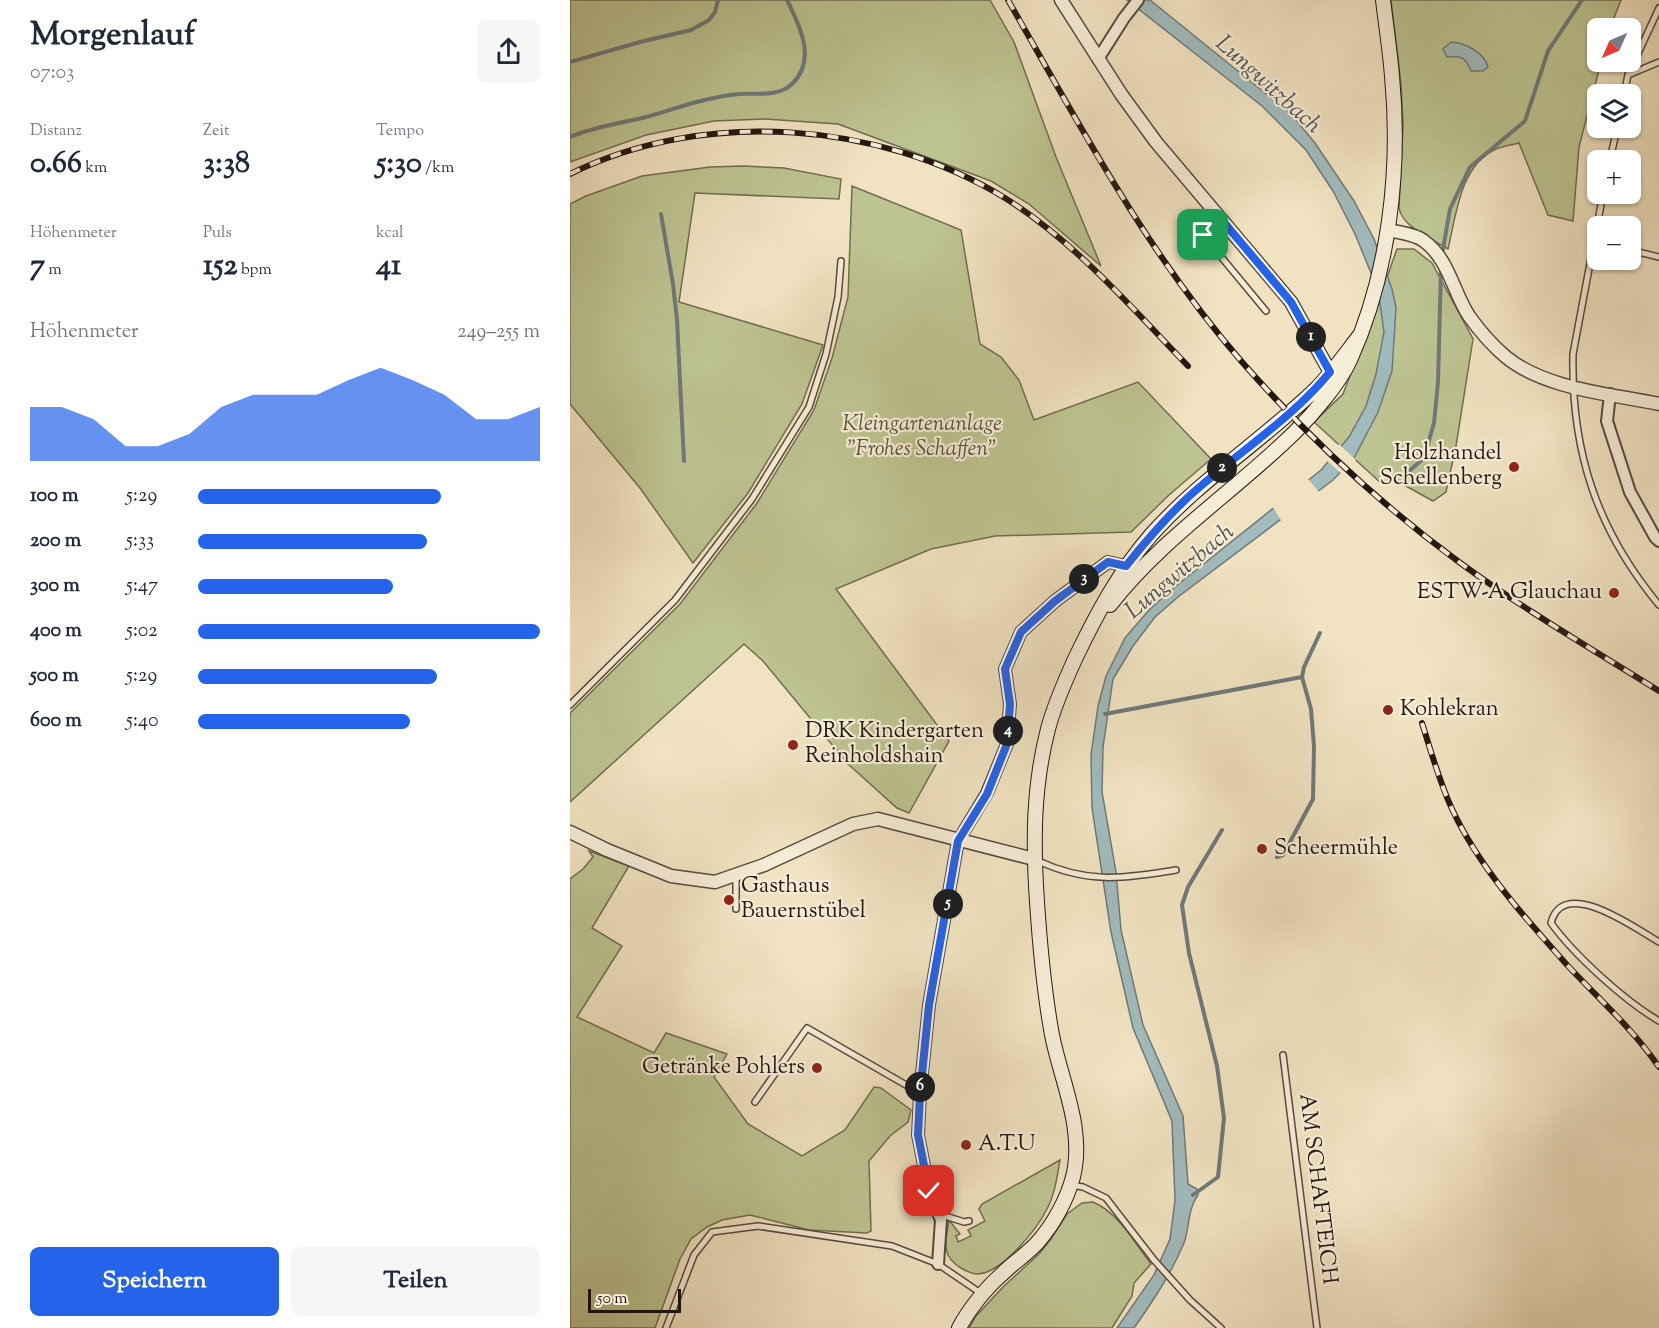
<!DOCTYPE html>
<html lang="de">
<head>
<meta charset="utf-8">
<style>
  body { margin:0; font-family:"Sorts Mill Goudy",serif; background:#f6f6f7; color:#1f2937; height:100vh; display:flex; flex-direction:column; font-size:22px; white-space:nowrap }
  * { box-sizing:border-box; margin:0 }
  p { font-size:20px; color:#747a83 }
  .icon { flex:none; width:33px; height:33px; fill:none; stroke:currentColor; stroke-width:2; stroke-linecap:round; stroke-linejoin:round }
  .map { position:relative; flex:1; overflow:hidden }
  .drawer { display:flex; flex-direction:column; background:#fff; width:570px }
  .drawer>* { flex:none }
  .needle { width:39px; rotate:225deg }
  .fabs { position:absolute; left:1017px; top:18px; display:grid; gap:12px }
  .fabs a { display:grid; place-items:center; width:54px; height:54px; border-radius:9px; background:#fff; box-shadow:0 2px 4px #0004; font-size:30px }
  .scale { position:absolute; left:18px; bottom:15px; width:93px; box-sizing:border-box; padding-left:6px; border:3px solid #241712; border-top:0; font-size:16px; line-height:21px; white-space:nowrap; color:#241712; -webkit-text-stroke:4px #f6edd7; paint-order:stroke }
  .pin { position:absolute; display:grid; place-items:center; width:51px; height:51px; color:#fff; margin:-26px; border-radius:12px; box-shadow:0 3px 9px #0006 }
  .km { position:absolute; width:30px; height:30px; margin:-15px; border-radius:50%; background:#222; color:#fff; font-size:16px; line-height:30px; text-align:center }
  .round { display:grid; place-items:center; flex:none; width:63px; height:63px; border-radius:9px; background:#f6f6f7 }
  .head { display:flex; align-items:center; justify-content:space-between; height:102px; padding:0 30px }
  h1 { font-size:33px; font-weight:700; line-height:45px }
  .metrics { display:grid; grid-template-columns:repeat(3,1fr); gap:9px; height:102px; padding:6px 30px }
  .metrics div { display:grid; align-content:center }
  .metrics b { font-size:30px; font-weight:700 }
  .metrics small { font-size:16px; font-weight:400 }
  .metrics p { font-size:16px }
  .chart { height:168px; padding:12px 30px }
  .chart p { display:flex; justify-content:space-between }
  .chart svg { width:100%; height:108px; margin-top:6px; fill:#2563eb; opacity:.7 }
  .cta { display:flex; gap:12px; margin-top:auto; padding:12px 30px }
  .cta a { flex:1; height:69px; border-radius:9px; background:#2563eb; color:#fff; font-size:24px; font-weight:700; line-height:69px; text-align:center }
  .cta a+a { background:#f6f6f7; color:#1f2937 }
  ul { padding:0 30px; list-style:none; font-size:20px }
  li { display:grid; grid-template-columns:96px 72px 1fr; align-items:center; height:45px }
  li i { height:15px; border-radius:8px; background:#2563eb }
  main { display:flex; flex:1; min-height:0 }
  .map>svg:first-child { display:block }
  .green { fill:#bdc391; stroke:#706d52; stroke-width:1.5 }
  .water { fill:#a1bbbe; stroke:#6f7979; stroke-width:1.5 }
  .pier { fill:#f1e3c2 }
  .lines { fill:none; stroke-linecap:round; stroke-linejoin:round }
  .stream { stroke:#6f7979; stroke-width:4 }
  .service-casing { stroke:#574a3e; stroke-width:8 }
  .minor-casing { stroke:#574a3e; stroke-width:14 }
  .tertiary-casing { stroke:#574a3e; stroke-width:15 }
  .secondary-casing { stroke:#241712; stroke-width:16 }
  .service { stroke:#f6edd7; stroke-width:5 }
  .minor { stroke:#f6edd7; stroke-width:10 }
  .tertiary { stroke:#f6edd7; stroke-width:12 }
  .secondary { stroke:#f6edd7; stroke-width:14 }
  .rail-casing { stroke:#241712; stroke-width:6 }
  .rail { stroke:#f6edd7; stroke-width:4; stroke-dasharray:11; stroke-linecap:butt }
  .route-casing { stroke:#fff; stroke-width:12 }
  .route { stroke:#2563eb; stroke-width:8 }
  .poi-dot { fill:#8f2418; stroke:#f6edd7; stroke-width:2 }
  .labels { text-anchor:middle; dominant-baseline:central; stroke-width:4.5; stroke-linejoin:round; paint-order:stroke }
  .park-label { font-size:22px; font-style:italic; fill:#5a533e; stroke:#f6edd7 }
  .poi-label { font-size:22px; fill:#241712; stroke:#f6edd7; text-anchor:start }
  .street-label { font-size:22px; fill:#241712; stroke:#f6edd7 }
  .water-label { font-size:24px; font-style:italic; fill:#50504e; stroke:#f6edd7 }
</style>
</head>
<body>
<main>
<section class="drawer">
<div class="head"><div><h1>Morgenlauf</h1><p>07:03</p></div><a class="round"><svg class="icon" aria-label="share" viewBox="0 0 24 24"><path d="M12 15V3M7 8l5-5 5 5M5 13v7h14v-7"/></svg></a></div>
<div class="metrics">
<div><p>Distanz</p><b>0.66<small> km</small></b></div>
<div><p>Zeit</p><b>3:38</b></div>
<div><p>Tempo</p><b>5:30<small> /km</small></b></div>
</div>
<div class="metrics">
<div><p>Höhenmeter</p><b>7<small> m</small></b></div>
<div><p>Puls</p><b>152<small> bpm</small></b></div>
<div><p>kcal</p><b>41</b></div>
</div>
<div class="chart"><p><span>Höhenmeter</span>249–255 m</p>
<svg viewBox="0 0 160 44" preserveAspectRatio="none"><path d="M0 44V22L10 22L20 27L30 38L40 38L50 33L60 22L70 17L80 17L90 17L100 11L110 6L120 11L130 17L140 27L150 27L160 22V44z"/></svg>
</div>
<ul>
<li><b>100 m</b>5:29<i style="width:71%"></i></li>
<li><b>200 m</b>5:33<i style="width:67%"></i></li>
<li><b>300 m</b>5:47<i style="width:57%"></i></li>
<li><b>400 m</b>5:02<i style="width:100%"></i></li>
<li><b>500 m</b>5:29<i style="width:70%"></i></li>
<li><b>600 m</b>5:40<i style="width:62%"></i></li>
</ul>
<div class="cta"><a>Speichern</a><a>Teilen</a></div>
</section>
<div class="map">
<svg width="1089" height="1328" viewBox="0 0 1089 1328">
  <rect width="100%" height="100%" fill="#f1e3c2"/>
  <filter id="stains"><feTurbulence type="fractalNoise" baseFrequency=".00333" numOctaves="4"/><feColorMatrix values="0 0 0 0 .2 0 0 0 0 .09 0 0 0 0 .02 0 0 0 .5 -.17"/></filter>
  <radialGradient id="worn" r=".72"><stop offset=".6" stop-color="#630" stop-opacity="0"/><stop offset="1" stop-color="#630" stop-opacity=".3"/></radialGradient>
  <path class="green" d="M0 0H420L444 42 486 157 531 266 459 204 421 181 268 124 195 119 144 121 76 135 0 162Z
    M821 0H1051L1040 28H1028V62H1031L1009 147 1003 221 978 215 949 143C941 145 933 146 926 149 890 165 886 216 878 249 862 239 832 227 829 208L833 125 831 84Z
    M173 166 214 168 271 179 269 199 125 193 109 302 253 345 232 404 178 493 123 563 70 488 0 404V204L16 196 72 176 140 167Z
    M282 186 391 230 410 344 431 357 449 380 464 420 568 382 641 459 599 495 561 532 425 536 361 549 266 589 379 741 339 813 327 808 278 764 193 661 174 644 0 802V713L110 604 187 503 244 410 262 358 278 297Z
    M827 249H844L862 263 903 339 886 446 876 492 863 501 825 480 812 484 744 422 773 394 805 311Z
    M19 851 59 866 22 928 52 946 7 1017 84 1053 96 1033 157 1054 144 1077 178 1124 232 1156 275 1130 304 1087 311 1088 341 1110 338 1122 320 1136 299 1161 301 1231 297 1233 239 1230 180 1215 152 1220 137 1227 121 1239 110 1259 85 1328H0V879L13 869 23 857Z
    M490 1160C487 1177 485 1194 477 1209 467 1229 432 1273 408 1274 402 1274 396 1271 391 1268 370 1256 376 1240 379 1220L390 1234 386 1236 388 1242 401 1236 398 1230 415 1221 409 1209 412 1204Z
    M523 1202C549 1213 564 1242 581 1264L564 1283 562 1296 542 1328H399L406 1316 434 1286 469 1254 481 1239 497 1214 512 1203Z"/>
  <path class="water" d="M557 0H580L721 114 745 143 784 201 804 239 822 289 826 308 822 371 808 412 784 458 763 480 608 597 585 617 563 646 543 679 533 747 532 792 546 872 551 930 573 1025 613 1116 618 1184 627 1189 628 1195C617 1210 620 1227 614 1243 601 1274 583 1301 564 1328H547L584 1275 600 1239 605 1200 602 1121 563 1028 541 932 522 808 521 755 528 706 536 676 555 638 579 610 601 590 751 470 779 437 796 406 806 374 814 332 808 290 785 234 763 191 736 150 692 106Z
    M881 42C895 43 914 52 918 67L913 71H901C896 58 891 55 877 57L873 49Z"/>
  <path class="pier" d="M769 444 786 460 772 474 756 460Z
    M737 478 750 493 712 522 702 506Z"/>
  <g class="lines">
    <path class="stream" d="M0 62 70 42 121 30 139 20 145 12 148 0
      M0 137C26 126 53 123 80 116 110 107 138 97 169 94 186 93 209 97 222 84 247 60 230 26 217 0
      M91 214 103 284 107 320 114 461
      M872 255 880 209 900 167 955 121 978 51 1012 0
      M833 483 838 472 854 458 864 423 868 382 871 268
      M535 714 732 677
      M707 857 713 855 743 799 744 746 741 709 732 677 734 667 750 633
      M623 1195 648 1177 654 1118 647 1066 619 953 612 905 618 887 652 830"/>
    <g class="service-casing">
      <path id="service" d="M1058 75 1089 62
        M1054 94 1058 75 1089 8
        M1040 160 1047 128
        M1033 194 1003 354C1001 452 1027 530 1089 605
        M644 214C637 220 630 225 633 235L696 311
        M1060 250 1089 257
        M0 705 105 600 182 499 239 407 256 354 268 297 271 261
        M466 860C517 884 553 879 606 870
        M166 909V875
        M1089 942C1066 929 993 875 981 923 1005 956 1055 1001 1089 1021
        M713 1055 747 1328
        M185 1102 237 1028 350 1093
        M501 1185 513 1187 536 1198 584 1260 620 1300 651 1328
        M369 1214 394 1222 399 1221
        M96 1328 124 1255 142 1232 188 1226 322 1246 368 1264 412 1294"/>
    </g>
    <g class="minor-casing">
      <path id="minor" d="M528 59 554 18 568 0
        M1040 394 1037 421 1060 492 1085 537 1089 541
        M368 1264 371 1220 359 1191 348 1135 350 1093 359 1005 388 841 417 793 437 744 440 704 435 669 451 632 485 601 538 562 556 566"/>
    </g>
    <g class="tertiary-casing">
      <path id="tertiary" d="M491 0 551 94 586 142 721 302 760 372 767 379
        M819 230C830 233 845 234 854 241 879 259 883 292 899 316 909 330 923 346 936 357 975 389 1041 394 1089 404
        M0 832 37 850 101 876 145 882 194 865 283 824 308 819 464 859"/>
    </g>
    <g class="secondary-casing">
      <path id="secondary" d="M540 605C591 539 665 491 725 432 743 414 769 384 780 360 819 274 831 170 822 76 820 51 816 25 813 0
        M389 1328C399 1309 416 1288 432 1274 443 1263 457 1254 467 1243 483 1225 497 1200 503 1177 515 1129 491 1081 482 1035 474 991 470 947 467 902 463 843 463 787 478 729 484 706 495 681 505 659 526 615 549 572 581 535 630 480 693 440 746 389 762 373 776 353 790 335"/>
    </g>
    <use href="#service" class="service"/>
    <use href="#minor" class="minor"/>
    <use href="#tertiary" class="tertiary"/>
    <use href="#secondary" class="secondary"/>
    <g class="rail-casing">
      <path id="rail" d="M438 0C509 124 577 253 672 362 737 436 810 504 889 562 953 609 1022 649 1089 691
        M0 174C133 108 309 121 435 198 505 242 561 307 618 366
        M852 723C861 751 869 781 882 809 909 867 955 918 998 966 1029 999 1063 1029 1089 1067"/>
    </g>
    <use href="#rail" class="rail"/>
  </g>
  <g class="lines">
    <g class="route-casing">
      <path id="route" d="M359 1191 348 1135 350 1094 359 1005 388 841 417 794 437 744 440 704 435 669 451 632 485 601 538 562 556 566C579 537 604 508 632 485 675 448 724 416 760 372L721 302 646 213C638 219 630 224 633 235"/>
    </g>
    <use href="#route" class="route"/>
  </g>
  <g class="poi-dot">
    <circle cx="944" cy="467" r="6"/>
    <circle cx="1044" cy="593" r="6"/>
    <circle cx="818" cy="710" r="6"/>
    <circle cx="223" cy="745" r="6"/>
    <circle cx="692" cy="849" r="6"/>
    <circle cx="159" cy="900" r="6"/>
    <circle cx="247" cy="1068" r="6"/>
    <circle cx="396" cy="1145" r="6"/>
  </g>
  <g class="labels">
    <g class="park-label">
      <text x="352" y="425">Kleingartenanlage<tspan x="352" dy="25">"Frohes Schaffen"</tspan></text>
    </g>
    <g class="poi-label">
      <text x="932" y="454" text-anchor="end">Holzhandel<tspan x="932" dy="25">Schellenberg</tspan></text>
      <text x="1032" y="593" text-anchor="end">ESTW-A Glauchau</text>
      <text x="830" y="710">Kohlekran</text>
      <text x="235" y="732">DRK Kindergarten<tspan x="235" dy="25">Reinholdshain</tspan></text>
      <text x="704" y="849">Scheermühle</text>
      <text x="171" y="887">Gasthaus<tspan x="171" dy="25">Bauernstübel</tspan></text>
      <text x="235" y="1068" text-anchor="end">Getränke Pohlers</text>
      <text x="408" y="1145">A.T.U</text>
    </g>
    <g class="street-label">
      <text transform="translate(747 1189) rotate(83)">AM SCHAFTEICH</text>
    </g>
    <g class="water-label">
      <text transform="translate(698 85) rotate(42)">Lungwitzbach</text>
      <text transform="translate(610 572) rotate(-40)">Lungwitzbach</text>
    </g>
  </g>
  <rect width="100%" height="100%" filter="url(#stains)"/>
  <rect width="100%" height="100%" fill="url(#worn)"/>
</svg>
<div class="fabs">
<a><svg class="needle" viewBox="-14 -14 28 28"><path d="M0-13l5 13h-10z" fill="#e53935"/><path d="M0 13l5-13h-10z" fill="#747a83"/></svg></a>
<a><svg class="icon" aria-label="layers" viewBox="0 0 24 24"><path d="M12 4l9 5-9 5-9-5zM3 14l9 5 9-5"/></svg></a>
<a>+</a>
<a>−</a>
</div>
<div class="scale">50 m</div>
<div class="pin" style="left:633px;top:235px;background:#1e9e55"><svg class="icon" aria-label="arrive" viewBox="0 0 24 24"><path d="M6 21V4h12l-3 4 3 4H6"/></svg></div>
<div class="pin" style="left:359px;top:1191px;background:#d93025"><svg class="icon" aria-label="check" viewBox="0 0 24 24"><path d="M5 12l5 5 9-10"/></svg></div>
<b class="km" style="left:741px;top:337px">1</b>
<b class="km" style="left:652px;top:468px">2</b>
<b class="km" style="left:514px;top:579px">3</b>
<b class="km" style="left:438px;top:731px">4</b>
<b class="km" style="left:378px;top:904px">5</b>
<b class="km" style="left:350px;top:1087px">6</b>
</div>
</main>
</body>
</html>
